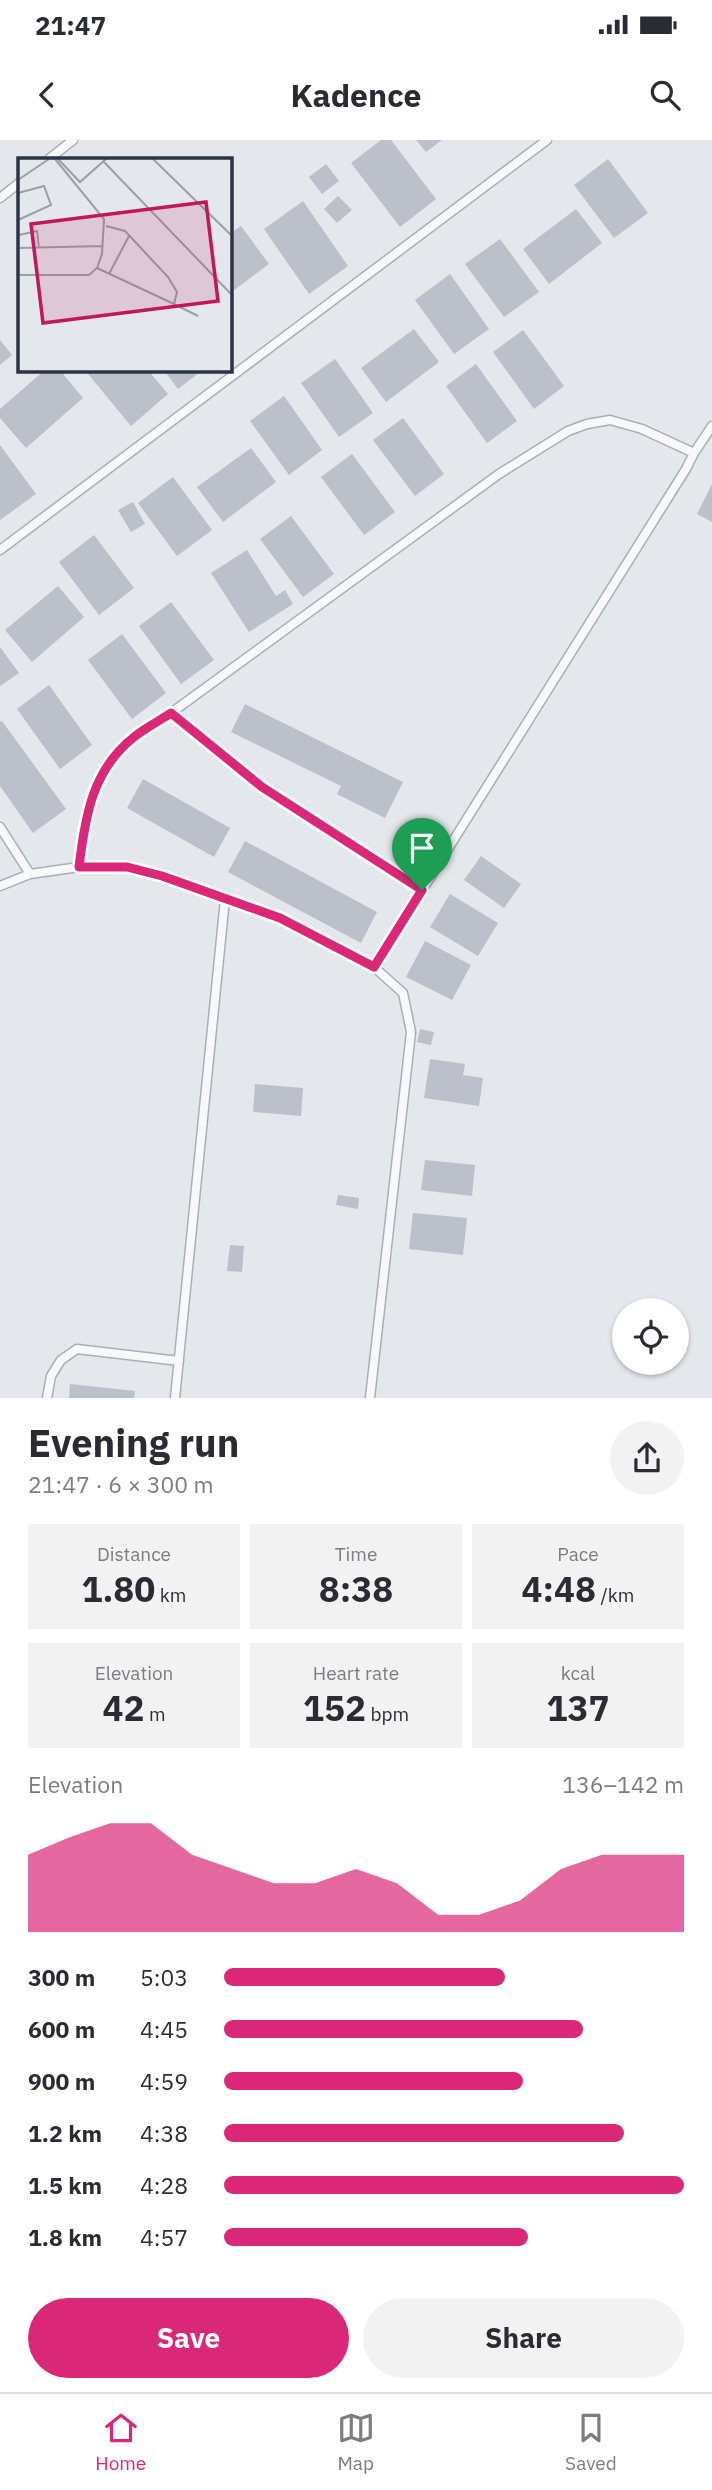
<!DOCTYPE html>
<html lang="en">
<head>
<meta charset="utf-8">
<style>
  body { margin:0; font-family:"IBM Plex Sans",sans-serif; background:#f2f2f3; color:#2b2b33; height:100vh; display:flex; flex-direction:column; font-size:26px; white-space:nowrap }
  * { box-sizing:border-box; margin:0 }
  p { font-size:23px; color:#7c7c81 }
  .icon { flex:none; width:38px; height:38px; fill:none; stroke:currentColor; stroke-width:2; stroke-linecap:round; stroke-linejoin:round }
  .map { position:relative; height:1258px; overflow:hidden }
  .panel { display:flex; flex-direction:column; background:#fff; flex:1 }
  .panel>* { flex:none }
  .buttons { position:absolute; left:612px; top:1158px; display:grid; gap:14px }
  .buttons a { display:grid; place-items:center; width:77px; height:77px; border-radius:50%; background:#fff; box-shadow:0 2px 5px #0004; font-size:35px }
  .pin { position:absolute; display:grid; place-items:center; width:60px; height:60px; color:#fff; margin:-72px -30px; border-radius:50% 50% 50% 0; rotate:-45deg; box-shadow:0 0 7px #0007 }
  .pin .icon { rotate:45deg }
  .round { display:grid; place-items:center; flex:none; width:74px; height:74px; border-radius:37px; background:#f2f2f3 }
  .overview { display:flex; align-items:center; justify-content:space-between; height:119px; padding:0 28px }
  h1 { font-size:38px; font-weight:700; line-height:52px }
  .stats { display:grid; grid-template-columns:repeat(3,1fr); gap:10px; height:119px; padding:7px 28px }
  .stats div { display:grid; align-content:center; border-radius:0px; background:#f2f2f3; text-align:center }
  .stats b { font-size:35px; font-weight:700 }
  .stats small { font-size:19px; font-weight:400 }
  .stats p { font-size:19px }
  .chart { height:196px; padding:14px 28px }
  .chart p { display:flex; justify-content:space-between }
  .chart svg { width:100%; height:126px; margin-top:7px; fill:#db2777; opacity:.7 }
  .cta { display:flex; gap:14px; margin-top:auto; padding:14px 28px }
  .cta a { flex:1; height:80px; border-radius:42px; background:#db2777; color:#fff; font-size:28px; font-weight:700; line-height:80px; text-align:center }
  .cta a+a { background:#f2f2f3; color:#2b2b33 }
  ul { padding:0 28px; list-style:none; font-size:23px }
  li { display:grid; grid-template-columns:112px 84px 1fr; align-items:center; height:52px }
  li i { height:18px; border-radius:9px; background:#db2777 }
  .status { display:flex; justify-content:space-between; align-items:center; height:49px; padding:0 35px; background:#fff; direction:ltr }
  .status svg { height:19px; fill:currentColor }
  header { display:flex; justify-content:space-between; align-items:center; height:91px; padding:0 28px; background:#fff; font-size:32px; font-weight:700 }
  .tabs { display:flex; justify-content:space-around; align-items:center; height:98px; border-top:2px solid #e1e1e2; background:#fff; font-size:19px; color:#7c7c81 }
  .tabs a { display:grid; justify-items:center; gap:4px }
  .tabs .active { color:#db2777 }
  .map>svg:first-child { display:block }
  .building { fill:#bbc0ca }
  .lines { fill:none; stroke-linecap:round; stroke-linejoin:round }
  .service-casing { stroke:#a9aeb7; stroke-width:11 }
  .service { stroke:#f7f8fa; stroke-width:8 }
  .route-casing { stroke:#fff; stroke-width:14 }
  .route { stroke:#db2777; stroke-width:9 }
  .inset-road { fill:none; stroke:#9a9fa9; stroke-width:2 }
  .view { fill:#c2185b; fill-opacity:0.15; stroke:#c2185b; stroke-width:3.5 }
  .inset-edge { fill:none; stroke:#2b3445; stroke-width:3.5 }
</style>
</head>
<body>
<div class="status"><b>21:47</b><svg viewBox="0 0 49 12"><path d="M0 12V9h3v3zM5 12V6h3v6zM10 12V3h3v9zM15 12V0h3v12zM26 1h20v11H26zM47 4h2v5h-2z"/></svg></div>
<header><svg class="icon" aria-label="back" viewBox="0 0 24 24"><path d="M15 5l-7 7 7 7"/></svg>Kadence<svg class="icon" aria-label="search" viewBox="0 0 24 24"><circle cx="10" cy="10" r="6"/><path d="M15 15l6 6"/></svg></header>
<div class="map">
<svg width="712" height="1258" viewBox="0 0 712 1258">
  <rect width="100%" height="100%" fill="#e4e7ec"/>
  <path class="building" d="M381 0H391L436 59 400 87 351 23Z
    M416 0H442L426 12Z
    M608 19 648 73 614 98 574 45Z
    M326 24 339 41 322 54 309 37Z
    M338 56 352 70 337 83 324 69Z
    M303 61 348 126 309 154 264 89Z
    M576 69 602 103 549 144 523 109Z
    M241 86 269 124 229 154V94Z
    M500 99 539 152 504 177 465 124Z
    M450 134 489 189 454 214 415 160Z
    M414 189 439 222 386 262 361 228Z
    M523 190 564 246 534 269 493 212Z
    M0 200 12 215 0 225Z
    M335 219 373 273 339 297 301 243Z
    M476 224 517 281 487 303 446 246Z
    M46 229H59L83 258 26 308 0 278V269Z
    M84 229H147L168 254 131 286Z
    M163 229H204L178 249Z
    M284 256 322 310 289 335 250 281Z
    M403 278 444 334 415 356 373 300Z
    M0 305 36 354 0 380Z
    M251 308 276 342 223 382 197 347Z
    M352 314 395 372 364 395 321 337Z
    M173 337 212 390 177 416 138 363Z
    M712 344V382L697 374Z
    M133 362 145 384 131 392 118 370Z
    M291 376 334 434 303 457 260 399Z
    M94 395 134 448 99 475 59 422Z
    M247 410 276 456 285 450 293 464 249 492 211 433Z
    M58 446 84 477 32 522 5 490Z
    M171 462 214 520 181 544 139 486Z
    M122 494 166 553 132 579 88 520Z
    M0 507 19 533 0 546Z
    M49 545 92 605 60 629 17 569Z
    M245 564 403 642 385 678 337 654 341 646 231 592Z
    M2 581 66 669 33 693 0 646V582Z
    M143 639 230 688 214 717 127 668Z
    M245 701 377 772 361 803 228 732Z
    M481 716 521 744 504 768 464 740Z
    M450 754 498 783 478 816 430 787Z
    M425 801 471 825 452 860 406 837Z
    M420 889 434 892 431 905 417 902Z
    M430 919 465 924 463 935 483 938 479 966 424 958Z
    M255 944 303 948 301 976 253 972Z
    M425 1020 475 1025 472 1056 421 1050Z
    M338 1055 359 1058 358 1069 336 1065Z
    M413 1073 467 1078 463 1115 409 1109Z
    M230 1105 244 1106 242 1132 227 1131Z
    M70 1244 135 1251 134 1258H69Z"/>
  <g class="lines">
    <g class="service-casing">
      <path id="service" d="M49 19 73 0
        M0 58 19 43
        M694 313 712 286
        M0 410 547 0
        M171 573 262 647 422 750
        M0 687 30 734
        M79 727C86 676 91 631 134 597 145 588 159 581 171 573L499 334 568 291 587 284 610 280 642 289 694 313 686 329 374 827
        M0 746 30 734 79 727H127L161 736 280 778 374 827 403 853 411 892 370 1258
        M47 1258 51 1236 61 1220 77 1209 179 1221
        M175 1258 225 759"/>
    </g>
    <use href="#service" class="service"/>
  </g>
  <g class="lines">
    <g class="route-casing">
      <path id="route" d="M171 573 262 647 422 750 374 827 280 778 162 736 127 727H79C85 677 92 630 134 597 145 588 159 581 171 573Z"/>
    </g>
    <use href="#route" class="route"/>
  </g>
  <g transform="translate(18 18)">
    <rect width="214" height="214" fill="#e4e7ec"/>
    <path class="inset-road" d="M40 1 62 24 88 1M135 1 214 78M85 3 214 137M0 22 31 1M0 35 26 28 33 47 0 62M1 77 19 73 21 90M0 90 85 88M79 110 156 146 159 134 150 119 107 73 88 68M91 116 111 78M0 117H71L79 110 84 96 86 61 37 1M156 146 180 158"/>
    <path class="view" d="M188 44 200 143 25 165 13 66Z"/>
    <rect width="214" height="214" class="inset-edge"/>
  </g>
</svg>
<div class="buttons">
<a><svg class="icon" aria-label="locate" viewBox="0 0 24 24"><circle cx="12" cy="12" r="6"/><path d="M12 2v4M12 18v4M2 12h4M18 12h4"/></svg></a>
</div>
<div class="pin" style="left:422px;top:750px;background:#1e9e55"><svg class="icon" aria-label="arrive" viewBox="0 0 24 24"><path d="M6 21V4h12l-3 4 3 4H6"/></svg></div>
</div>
<section class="panel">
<div class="overview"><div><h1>Evening run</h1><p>21:47 · 6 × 300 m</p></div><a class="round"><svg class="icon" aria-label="share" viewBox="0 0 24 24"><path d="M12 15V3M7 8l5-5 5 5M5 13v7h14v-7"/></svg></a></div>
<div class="stats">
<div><p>Distance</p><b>1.80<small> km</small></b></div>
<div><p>Time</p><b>8:38</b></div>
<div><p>Pace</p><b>4:48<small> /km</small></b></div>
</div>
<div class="stats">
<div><p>Elevation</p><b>42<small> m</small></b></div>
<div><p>Heart rate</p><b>152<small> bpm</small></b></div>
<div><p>kcal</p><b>137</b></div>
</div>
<div class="chart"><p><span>Elevation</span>136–142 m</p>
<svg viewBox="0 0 160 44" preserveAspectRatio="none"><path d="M0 44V17L10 11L20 6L30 6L40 17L50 22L60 27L70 27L80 22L90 27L100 38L110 38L120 33L130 22L140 17L150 17L160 17V44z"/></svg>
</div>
<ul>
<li><b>300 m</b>5:03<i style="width:61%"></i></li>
<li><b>600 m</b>4:45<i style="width:78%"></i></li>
<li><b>900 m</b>4:59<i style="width:65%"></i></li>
<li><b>1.2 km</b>4:38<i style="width:87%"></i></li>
<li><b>1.5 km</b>4:28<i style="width:100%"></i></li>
<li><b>1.8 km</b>4:57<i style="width:66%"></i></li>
</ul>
<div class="cta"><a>Save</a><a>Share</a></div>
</section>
<nav class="tabs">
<a class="active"><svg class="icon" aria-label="home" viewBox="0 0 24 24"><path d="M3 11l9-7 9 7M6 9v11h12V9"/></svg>Home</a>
<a><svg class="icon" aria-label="map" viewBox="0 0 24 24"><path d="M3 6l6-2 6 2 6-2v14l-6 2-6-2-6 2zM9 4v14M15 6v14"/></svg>Map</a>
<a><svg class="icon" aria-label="saved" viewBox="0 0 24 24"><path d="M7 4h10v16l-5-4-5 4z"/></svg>Saved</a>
</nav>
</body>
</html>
